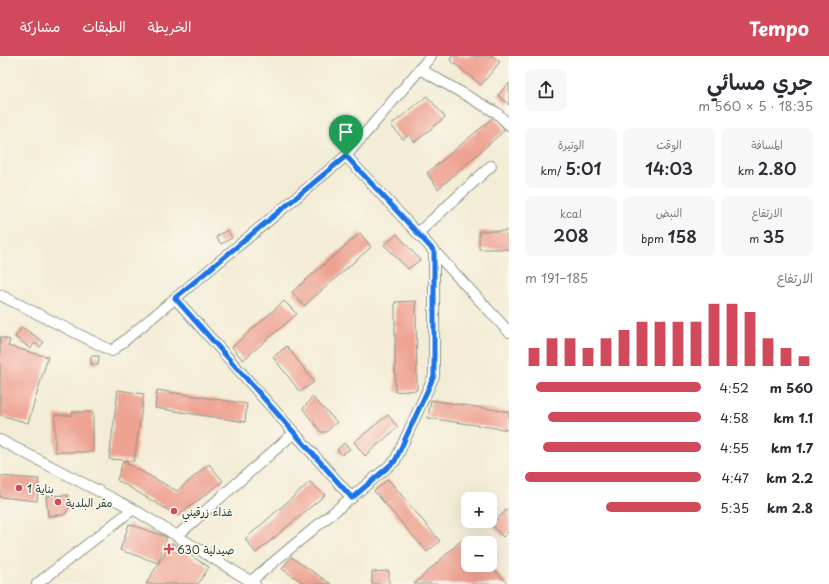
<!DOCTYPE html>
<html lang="ar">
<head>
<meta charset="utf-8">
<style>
  body { margin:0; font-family:"Playpen Sans","Playpen Sans Arabic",sans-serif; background:#f7f7f7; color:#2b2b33; direction:rtl; height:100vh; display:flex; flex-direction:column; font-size:15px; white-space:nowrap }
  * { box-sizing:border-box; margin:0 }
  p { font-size:13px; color:#7c7c81 }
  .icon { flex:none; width:22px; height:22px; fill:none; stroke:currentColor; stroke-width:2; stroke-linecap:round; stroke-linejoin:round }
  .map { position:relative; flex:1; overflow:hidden; direction:ltr }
  .details { display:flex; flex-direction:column; background:#fff; width:320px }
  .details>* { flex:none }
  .fabs { position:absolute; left:461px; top:436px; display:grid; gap:8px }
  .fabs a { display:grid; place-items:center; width:36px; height:36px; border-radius:8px; background:#fff; box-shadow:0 4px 16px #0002; font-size:20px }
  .pin { position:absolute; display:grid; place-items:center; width:34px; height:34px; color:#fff; margin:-41px -17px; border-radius:50% 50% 50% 0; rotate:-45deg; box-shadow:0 0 4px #0007 }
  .pin .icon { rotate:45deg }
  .round { display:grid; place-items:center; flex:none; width:42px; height:42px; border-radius:8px; background:#f7f7f7 }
  .head { display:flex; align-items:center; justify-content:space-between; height:68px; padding:0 16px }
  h1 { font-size:22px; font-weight:600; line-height:30px }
  .stats { display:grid; grid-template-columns:repeat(3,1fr); gap:6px; height:68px; padding:4px 16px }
  .stats div { display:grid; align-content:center; border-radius:8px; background:#f7f7f7; text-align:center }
  .stats b { font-size:17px; font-weight:600 }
  .stats small { font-size:11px; font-weight:400 }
  .stats p { font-size:11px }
  .chart { height:112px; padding:8px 16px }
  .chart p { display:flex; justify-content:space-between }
  .chart svg { width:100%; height:72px; margin-top:4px; stroke:#d1495b; stroke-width:6 }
  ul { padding:0 16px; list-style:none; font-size:13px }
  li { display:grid; grid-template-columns:64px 48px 1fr; align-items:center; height:30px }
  li i { height:10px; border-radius:5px; background:#d1495b }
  header { display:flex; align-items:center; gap:24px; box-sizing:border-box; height:56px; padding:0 20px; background:#d1495b; color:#fff }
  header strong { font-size:19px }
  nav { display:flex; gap:22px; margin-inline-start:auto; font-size:14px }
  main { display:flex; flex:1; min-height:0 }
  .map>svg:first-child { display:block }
  .building { fill:#eea292 }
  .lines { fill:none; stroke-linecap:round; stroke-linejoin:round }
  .minor-casing { stroke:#899485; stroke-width:12 }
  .minor { stroke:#fff; stroke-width:10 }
  .route-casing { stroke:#fff; stroke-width:8 }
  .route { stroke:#1a73e8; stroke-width:5 }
  .poi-dot { fill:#d1495b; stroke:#fbf7ec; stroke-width:1.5 }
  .labels { text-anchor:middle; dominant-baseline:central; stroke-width:3.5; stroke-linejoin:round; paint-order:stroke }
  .poi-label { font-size:11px; fill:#1f3d34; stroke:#fbf7ec; text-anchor:start }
</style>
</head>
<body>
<header>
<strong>Tempo</strong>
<nav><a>الخريطة</a><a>الطبقات</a><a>مشاركة</a></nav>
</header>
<main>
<section class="details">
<div class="head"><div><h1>جري مسائي</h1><p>18:35 · 5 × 560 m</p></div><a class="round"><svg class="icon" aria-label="share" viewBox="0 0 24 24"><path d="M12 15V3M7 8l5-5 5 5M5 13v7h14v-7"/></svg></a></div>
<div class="stats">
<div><p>المسافة</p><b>2.80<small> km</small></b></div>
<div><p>الوقت</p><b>14:03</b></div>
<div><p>الوتيرة</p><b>5:01<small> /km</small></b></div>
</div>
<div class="stats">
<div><p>الارتفاع</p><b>35<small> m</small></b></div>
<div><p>النبض</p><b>158<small> bpm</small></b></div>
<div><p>kcal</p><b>208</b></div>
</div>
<div class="chart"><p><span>الارتفاع</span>185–191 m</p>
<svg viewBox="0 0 160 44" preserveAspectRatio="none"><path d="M5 44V33M15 44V27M25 44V27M35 44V33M45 44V27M55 44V22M65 44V17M75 44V17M85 44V17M95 44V17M105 44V6M115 44V6M125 44V11M135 44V27M145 44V33M155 44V38"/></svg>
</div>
<ul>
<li><b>560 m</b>4:52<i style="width:94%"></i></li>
<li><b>1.1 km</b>4:58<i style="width:87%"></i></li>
<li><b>1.7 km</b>4:55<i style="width:90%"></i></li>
<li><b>2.2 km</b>4:47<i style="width:100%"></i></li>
<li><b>2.8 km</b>5:35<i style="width:54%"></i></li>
</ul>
</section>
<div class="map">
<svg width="509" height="528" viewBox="0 0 509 528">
  <rect width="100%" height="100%" fill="#fbf7ec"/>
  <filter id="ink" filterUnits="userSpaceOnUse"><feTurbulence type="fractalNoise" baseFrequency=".025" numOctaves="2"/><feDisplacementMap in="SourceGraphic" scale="8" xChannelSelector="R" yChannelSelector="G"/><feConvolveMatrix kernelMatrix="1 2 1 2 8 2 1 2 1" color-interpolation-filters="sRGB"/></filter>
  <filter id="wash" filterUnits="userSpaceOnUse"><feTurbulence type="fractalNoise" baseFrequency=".012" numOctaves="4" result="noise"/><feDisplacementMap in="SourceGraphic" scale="16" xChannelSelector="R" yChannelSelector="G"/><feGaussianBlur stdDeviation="0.9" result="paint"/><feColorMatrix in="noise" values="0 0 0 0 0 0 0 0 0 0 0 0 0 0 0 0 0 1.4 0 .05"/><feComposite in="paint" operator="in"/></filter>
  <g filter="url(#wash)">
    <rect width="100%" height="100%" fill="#f3ecd6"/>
    <g id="blocks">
      <path class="building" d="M452 0H493L500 6 481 29 450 4Z
        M509 27V49L498 39Z
        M427 40 445 61 415 86 409 79 403 83 391 69Z
        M494 61 505 74 438 133 427 117Z
        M227 174 232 182 221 188 216 181Z
        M479 175H509V193H479Z
        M360 177 371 191 304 250 292 236Z
        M397 178 420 204 408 213 384 189Z
        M284 245 297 258 243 304 232 291Z
        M416 245 417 334 395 336V246Z
        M22 271 44 286 40 291 34 287 31 293 15 281Z
        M0 281 10 284 8 290 48 301 28 367 0 359Z
        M287 290 314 326 300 336 273 301Z
        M91 300H99L98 309 91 308Z
        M118 334 144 338 134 405 109 403Z
        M157 334 247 348 245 366 155 352Z
        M312 341 337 366 326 376H321L303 353Z
        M431 344 509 356V374L428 362Z
        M72 356H93V396H55V359H72Z
        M388 359 398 371 365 400 354 386Z
        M344 387 350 393 342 399 337 394Z
        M123 405 177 435 209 408 223 425 178 460 117 424Z
        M0 420 39 423 37 445 0 441Z
        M388 423 440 485 427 496 374 435Z
        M310 426 325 439 256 497 245 483Z
        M68 439 69 452 64 459 48 460 46 440Z
        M509 452V475L503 481 491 468Z
        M129 468 167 481 158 507 120 494Z
        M464 482 468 486V509H490L508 528H414Z
        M171 487 209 511 198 528H146Z
        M291 501 331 528H305L282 513Z
        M389 515V528H372V516Z"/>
    </g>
  </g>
  <g filter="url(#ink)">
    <use href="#blocks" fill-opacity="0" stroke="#899485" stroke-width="1"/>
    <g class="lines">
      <g class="minor-casing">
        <path id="minor" d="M420 13 497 57 509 69
          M346 100 509 276
          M418 177 491 110
          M0 239 112 295 346 100 431 0
          M175 242 352 442
          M0 384 133 453 255 528
          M178 479 294 377
          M251 525 395 405 434 320V195
          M37 528 133 453"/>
      </g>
      <use href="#minor" class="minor"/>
    </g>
  </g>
  <g class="lines" filter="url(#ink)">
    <g class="route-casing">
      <path id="route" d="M346 100 434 195V320L395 405 352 442 175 242Z"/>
    </g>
    <use href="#route" class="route"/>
  </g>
  <g class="poi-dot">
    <circle cx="19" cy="432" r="4"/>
    <circle cx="58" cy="446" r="4"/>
    <circle cx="174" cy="455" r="4"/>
    <path d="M167 487h4v4h4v4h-4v4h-4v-4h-4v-4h4z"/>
  </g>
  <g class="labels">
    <g class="poi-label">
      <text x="27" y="432">بناية 1</text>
      <text x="66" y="446">مقر البلدية</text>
      <text x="182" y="455">غذاء زرقيني</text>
      <text x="177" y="493">صيدلية 630</text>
    </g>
  </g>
</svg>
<div class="fabs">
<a>+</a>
<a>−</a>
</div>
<div class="pin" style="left:346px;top:100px;background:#1e9e55"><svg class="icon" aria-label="arrive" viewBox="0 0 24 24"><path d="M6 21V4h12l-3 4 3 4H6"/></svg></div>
</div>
</main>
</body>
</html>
